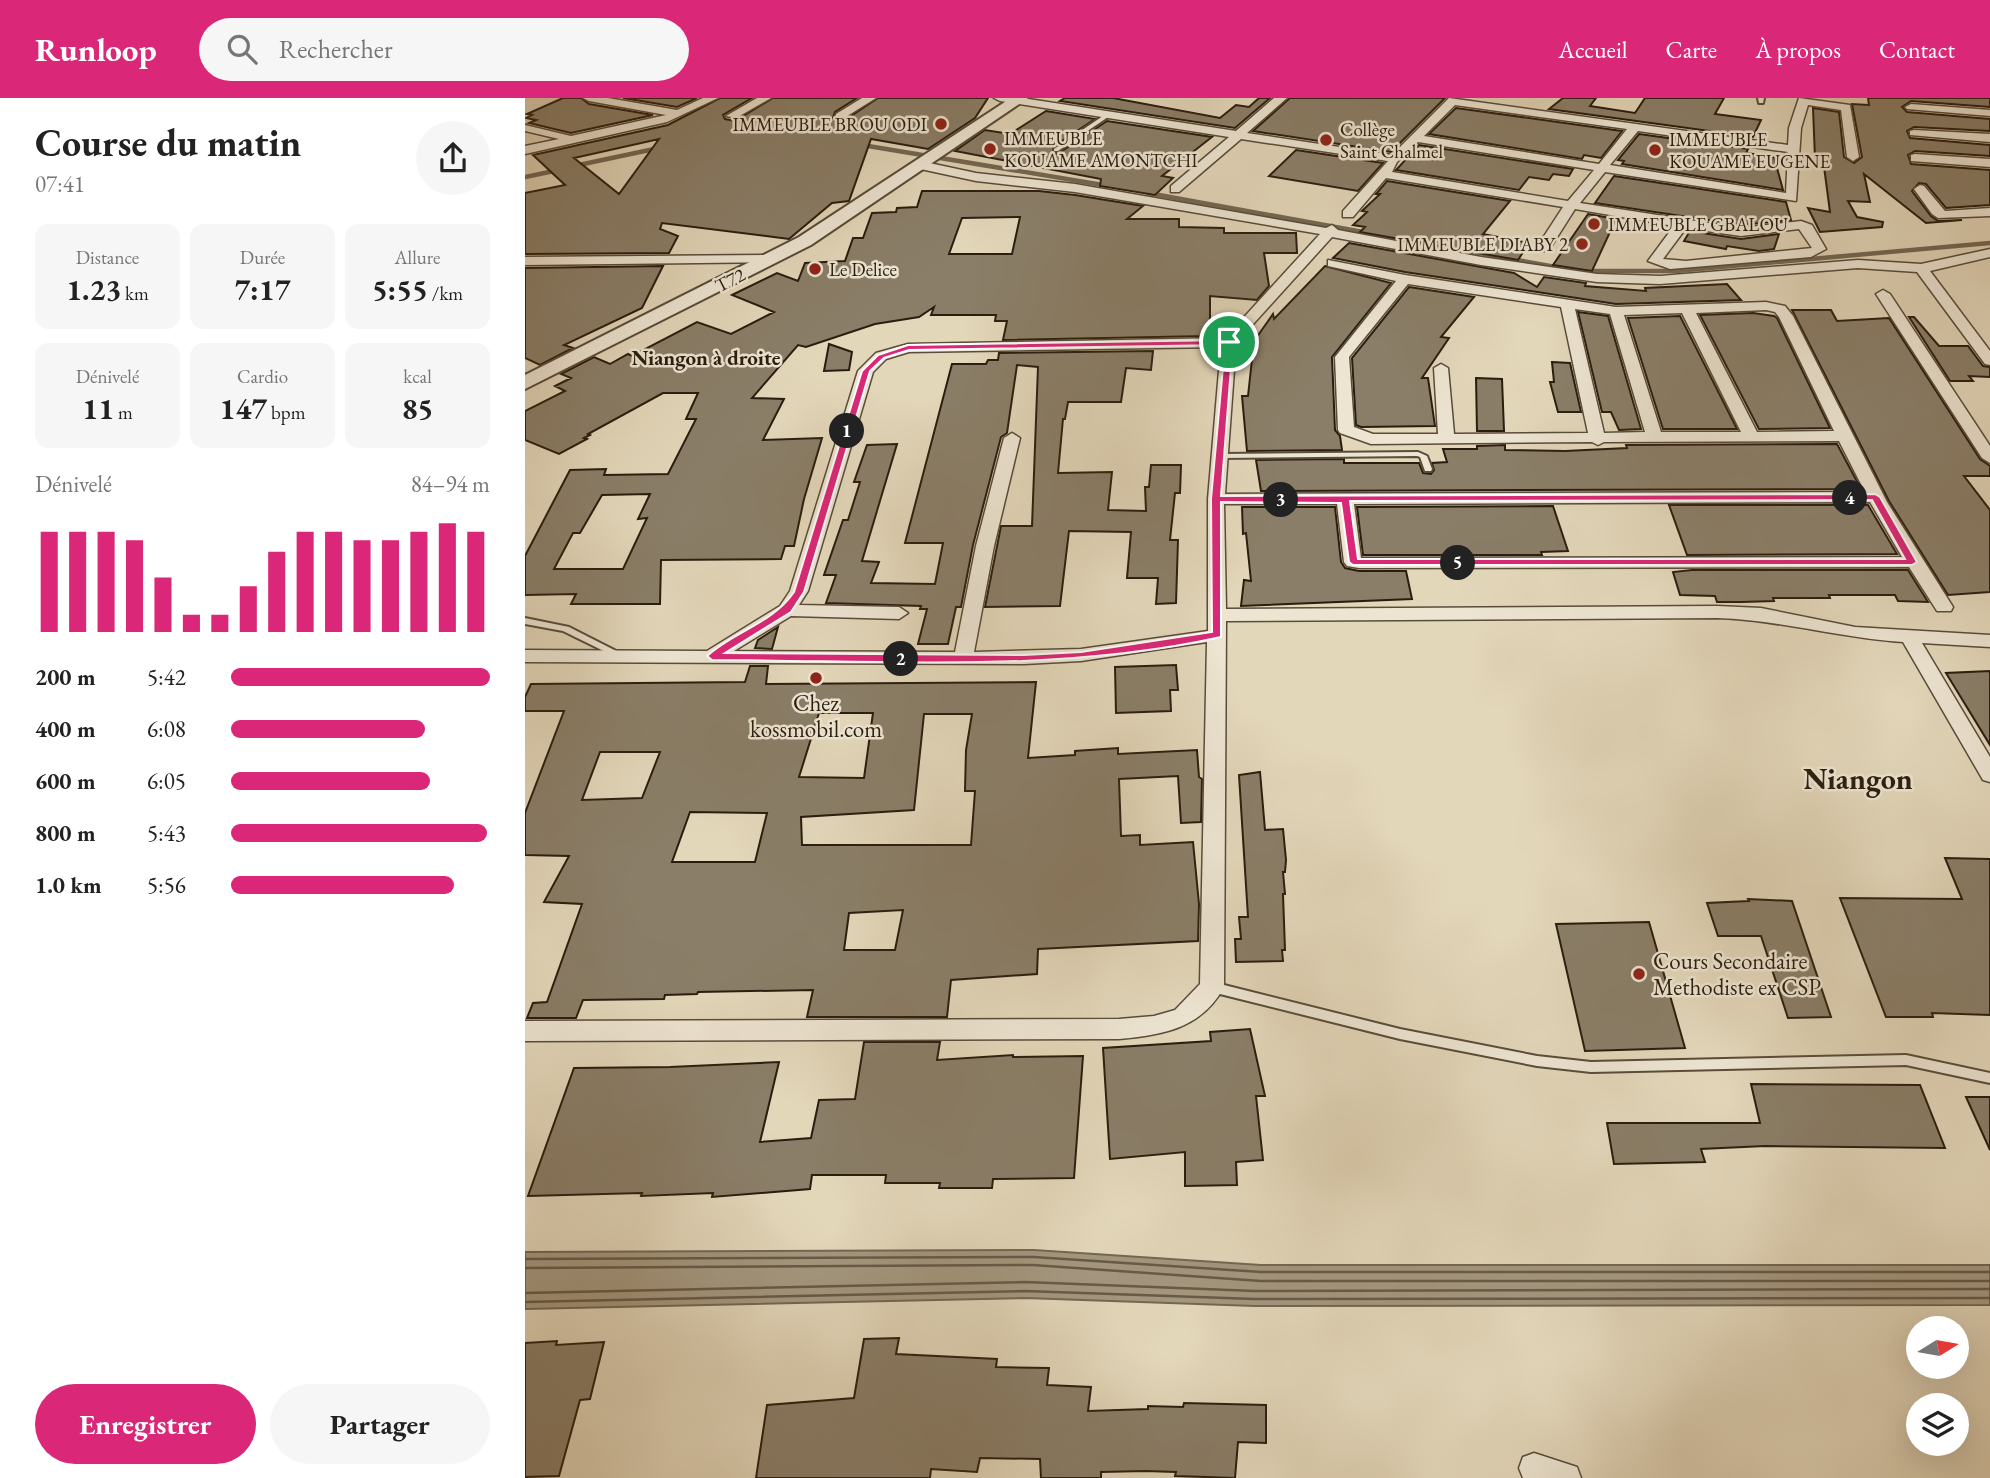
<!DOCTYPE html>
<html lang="fr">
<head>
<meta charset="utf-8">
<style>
  body { margin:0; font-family:"EB Garamond",serif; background:#f6f6f6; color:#222; height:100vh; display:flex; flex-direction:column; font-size:26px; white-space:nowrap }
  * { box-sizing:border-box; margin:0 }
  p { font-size:23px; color:#767676 }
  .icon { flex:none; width:38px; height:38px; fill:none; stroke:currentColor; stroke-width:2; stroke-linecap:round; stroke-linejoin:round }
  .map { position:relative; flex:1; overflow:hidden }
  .sheet { display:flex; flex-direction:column; background:#fff; width:525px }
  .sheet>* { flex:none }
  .needle { width:46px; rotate:79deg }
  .fabs { position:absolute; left:1381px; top:1218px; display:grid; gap:14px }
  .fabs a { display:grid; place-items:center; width:63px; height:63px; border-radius:50%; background:#fff; box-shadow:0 7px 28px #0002; font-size:35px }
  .pin { position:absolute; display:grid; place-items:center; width:60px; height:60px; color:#fff; margin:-30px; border:4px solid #fff; border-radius:50%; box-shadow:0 2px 7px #0007 }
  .km { position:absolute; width:35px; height:35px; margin:-18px; border-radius:50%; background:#222; color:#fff; font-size:19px; line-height:35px; text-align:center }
  .round { display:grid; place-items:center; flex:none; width:74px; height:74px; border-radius:37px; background:#f6f6f6 }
  .head { display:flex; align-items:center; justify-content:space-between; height:119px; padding:0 35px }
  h1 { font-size:38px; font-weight:700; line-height:52px }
  .figures { display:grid; grid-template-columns:repeat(3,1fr); gap:10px; height:119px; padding:7px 35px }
  .figures div { display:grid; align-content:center; border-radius:14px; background:#f6f6f6; text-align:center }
  .figures b { font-size:30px; font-weight:700 }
  .figures small { font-size:19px; font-weight:400 }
  .figures p { font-size:19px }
  .chart { height:196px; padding:14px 35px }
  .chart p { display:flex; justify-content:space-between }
  .chart svg { width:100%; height:126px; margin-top:7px; stroke:#db2777; stroke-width:6 }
  .button { display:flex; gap:14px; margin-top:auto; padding:14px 35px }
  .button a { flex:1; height:80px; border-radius:42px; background:#db2777; color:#fff; font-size:28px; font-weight:700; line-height:80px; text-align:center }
  .button a+a { background:#f6f6f6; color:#222 }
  ul { padding:0 35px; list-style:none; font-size:23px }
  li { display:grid; grid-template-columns:112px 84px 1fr; align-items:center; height:52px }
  li i { height:18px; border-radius:9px; background:#db2777 }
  header { display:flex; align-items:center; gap:42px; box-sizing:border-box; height:98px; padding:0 35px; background:#db2777; color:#fff }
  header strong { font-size:33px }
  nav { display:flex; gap:38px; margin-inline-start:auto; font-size:24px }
  .search { width:490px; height:63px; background:#f6f6f6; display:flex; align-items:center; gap:18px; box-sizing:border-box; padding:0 24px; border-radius:38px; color:#767676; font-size:26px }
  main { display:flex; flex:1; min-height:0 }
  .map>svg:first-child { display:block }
  .water { fill:#a49880; stroke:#736753; stroke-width:2 }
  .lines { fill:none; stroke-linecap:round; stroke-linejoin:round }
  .shore { stroke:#675a48; stroke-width:2.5 }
  .stream { stroke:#736753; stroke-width:4.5 }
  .building { fill:#8a7e68; stroke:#2a1d0f; stroke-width:2; fill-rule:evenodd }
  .service-casing { stroke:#584c3a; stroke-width:4 }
  .minor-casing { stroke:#584c3a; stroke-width:3 }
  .tertiary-casing { stroke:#584c3a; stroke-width:4 }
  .service { fill:#ede5d2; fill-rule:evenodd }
  .minor { fill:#ede5d2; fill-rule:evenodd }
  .tertiary { fill:#ede5d2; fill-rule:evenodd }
  .route { fill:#db2777; stroke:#fff; stroke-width:2; fill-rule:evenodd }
  .poi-dot { fill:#8f2418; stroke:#ede5d2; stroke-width:2.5 }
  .labels { text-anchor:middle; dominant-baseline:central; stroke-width:5; stroke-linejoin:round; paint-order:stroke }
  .far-poi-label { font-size:19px; fill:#2a1d0f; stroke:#ede5d2; text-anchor:start }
  .far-street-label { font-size:19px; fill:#2a1d0f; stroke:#ede5d2 }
  .far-neighbourhood-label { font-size:21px; font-weight:bold; fill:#2a1d0f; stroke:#ede5d2 }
  .poi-label { font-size:23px; fill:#2a1d0f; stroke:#ede5d2 }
  .district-label { font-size:30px; font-weight:bold; fill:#2a1d0f; stroke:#ede5d2 }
</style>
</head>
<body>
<header>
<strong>Runloop</strong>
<div class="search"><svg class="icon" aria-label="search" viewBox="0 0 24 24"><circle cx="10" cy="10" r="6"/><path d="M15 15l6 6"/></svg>Rechercher</div>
<nav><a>Accueil</a><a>Carte</a><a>À propos</a><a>Contact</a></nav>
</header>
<main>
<section class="sheet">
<div class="head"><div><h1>Course du matin</h1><p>07:41</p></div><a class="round"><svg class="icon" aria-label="share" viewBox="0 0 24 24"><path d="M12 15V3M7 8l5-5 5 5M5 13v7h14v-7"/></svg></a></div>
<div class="figures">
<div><p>Distance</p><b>1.23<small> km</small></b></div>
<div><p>Durée</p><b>7:17</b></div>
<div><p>Allure</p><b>5:55<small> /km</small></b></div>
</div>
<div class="figures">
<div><p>Dénivelé</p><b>11<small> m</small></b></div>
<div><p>Cardio</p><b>147<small> bpm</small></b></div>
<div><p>kcal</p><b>85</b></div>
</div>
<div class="chart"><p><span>Dénivelé</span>84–94 m</p>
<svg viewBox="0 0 160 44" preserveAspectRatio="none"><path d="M5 44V9M15 44V9M25 44V9M35 44V12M45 44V25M55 44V38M65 44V38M75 44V28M85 44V16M95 44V9M105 44V9M115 44V12M125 44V12M135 44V9M145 44V6M155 44V9"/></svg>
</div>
<ul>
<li><b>200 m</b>5:42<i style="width:100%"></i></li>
<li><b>400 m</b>6:08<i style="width:75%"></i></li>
<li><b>600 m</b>6:05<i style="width:77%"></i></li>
<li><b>800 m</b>5:43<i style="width:99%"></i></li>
<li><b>1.0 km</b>5:56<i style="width:86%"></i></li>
</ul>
<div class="button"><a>Enregistrer</a><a>Partager</a></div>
</section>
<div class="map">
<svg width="1465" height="1380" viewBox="0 0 1465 1380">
  <rect width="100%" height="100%" fill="#e3d7ba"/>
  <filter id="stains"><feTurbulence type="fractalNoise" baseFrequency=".00286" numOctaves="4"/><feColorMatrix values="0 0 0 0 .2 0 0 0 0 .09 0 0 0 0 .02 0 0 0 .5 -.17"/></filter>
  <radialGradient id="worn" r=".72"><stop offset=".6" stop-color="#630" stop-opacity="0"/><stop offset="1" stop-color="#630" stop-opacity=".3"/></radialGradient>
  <path class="water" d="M509 1152 736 1167H1465V1207L730 1208 500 1200 0 1211V1154Z"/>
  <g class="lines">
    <path class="shore" d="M0 1161 509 1159 736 1174H1465
      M0 1170 508 1167 736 1183H1465
      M0 1195 500 1184 730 1193 1465 1191
      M0 1204 500 1193 730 1201 1465 1200"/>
    <path class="stream" d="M337 47 584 88
      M49 68 134 50
      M0 79 34 72
      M623 95 1053 173H1151L1465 145"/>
  </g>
  <path class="building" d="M38 0H56L64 6 128 17 46 35 4 25 11 22 1 20 7 17 2 16Z
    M98 0H172L152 9Z
    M195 0H227L198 17 200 21 210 23 248 0H332L310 14 308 20 311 23 320 22 353 0H463L450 20 403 51 346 41 324 103 307 105 264 141 137 125 135 131 153 138 144 155 0 156V95L40 87 8 57 143 27ZM134 41 94 96 49 60Z
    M540 0H588L695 20 711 7 724 9 734 0H745L710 30 535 3Z
    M765 0H920L866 54 728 33Z
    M1038 0H1071L1065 8 1110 15 1120 0H1199L1190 16 1236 22 1228 39 1024 11Z
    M1343 0H1465V9L1386 3 1377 9 1382 14 1465 21V33L1389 29 1382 33 1385 40 1465 47V58L1390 53 1383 57 1386 66 1465 72V107L1421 110 1401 86 1394 85 1387 93 1406 118 1413 123 1437 122 1401 125 1339 76 1345 104 1323 103 1332 119 1358 124 1357 129 1295 134 1283 110 1305 114 1298 61 1290 60 1288 10 1314 14 1319 59 1329 65 1337 59 1327 6 1344 7Z
    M931 10 1011 21 1097 33 1076 60 1059 57 1057 61 904 36Z
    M521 13 570 21 528 49 529 56 534 55 582 23 687 39 637 78 648 80 630 97 575 88 576 81 430 53 460 32 485 36Z
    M1114 36 1223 51 1221 55 1249 59 1258 92 1097 66 1099 63 1093 62Z
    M894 47 1048 71 1044 78 1028 76 1024 82 1004 79 994 92 871 72Z
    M771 52 858 65 833 93 744 78Z
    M1089 78 1261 104 1266 122 1216 127 1070 105Z
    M862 83 985 103 958 136 1004 145 993 162 835 134 840 129 828 127 842 114 837 113 855 96H851Z
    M397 93H514L550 97 618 108 602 121H654V129L699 130V135H771L772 155H739L744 188 732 202 685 198V235L682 238 478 242 482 223H470L471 217H406L409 209 394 219 350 226 281 249 273 247 227 300 259 301 238 342 297 340 279 401 269 448H260L256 461 136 462 135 506H46L51 496 0 497V458L45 372 81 371 79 377 143 376 171 321H161L173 295H138L63 336 65 337 59 340 62 341 34 356 0 342V313L40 293 30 288 46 280 36 276 69 259 85 266 103 256 107 258 172 224 206 236 249 214 207 197 252 175 273 183 280 165 320 163 328 140H338L347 115 371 114 372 110 392 109ZM495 119 487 156H424L437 120ZM125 396 113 421 122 420 98 471H29L48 435H55L77 397Z
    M1063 116 1091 121 1067 173 1028 167Z
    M1165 133 1216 141 1254 136 1249 151 1234 153 1202 148 1201 151 1159 143Z
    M824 145 989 175 1012 189 1019 179 1061 185 1060 188 1121 193 1120 190 1202 186 1216 202 1091 206 880 174 808 160Z
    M138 168 117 210 39 247 48 250 15 267 0 260V170Z
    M800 168 866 185 807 259 810 332 815 338 817 352 722 353 717 298H723L729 243 748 216 749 221Z
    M884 189 949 199 916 239 924 240 897 280H903L910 328 836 329 831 327 827 260Z
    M1267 212H1306L1312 223 1364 220 1455 361 1465 368V378H1439L1465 412V494L1423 497 1364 403Z
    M1053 214 1083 218 1116 331 1094 332 1086 314H1077Z
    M1228 215 1249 218 1252 220 1305 330 1234 331 1175 217Z
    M1155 218 1212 331H1138L1103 220Z
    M1384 219H1389L1414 248H1443L1458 268 1465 269V279L1444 278 1448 283H1425Z
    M304 246 327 254 324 272 299 273Z
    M628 253 626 272 601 270 596 304H543L540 321H538L533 375 587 374 583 412 621 413 620 389H624L626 367H656L655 395H650L645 442H653L651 505 631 506 633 480H602L606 434 544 433 535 508 460 509 476 428H507L513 269 492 267 482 335 476 339 448 447 436 509H431L423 546H393L402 511H395L396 508 301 505 311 477H299L318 422H323L335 384H329L342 347 372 346 337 463 354 464 346 485 410 486 418 445H380L427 266H461L463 262H473L474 255Z
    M1027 264 1045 265 1056 314H1033L1025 284H1029Z
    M951 280 977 281 979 333H952Z
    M1312 346 1336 391 736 393 731 362 819 361V365H894L898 375 906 376 909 372 907 365 922 364 918 351H952V348L980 347V352L1040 353 1102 350 1101 347Z
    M1144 407H1343L1372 456 1162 457Z
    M1028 408 1043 453 1016 454 1017 457H838L832 409Z
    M717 409H810L816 464 820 470 834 473H881L887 501 716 508 719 482 726 483 721 435 718 436Z
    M1167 472H1383L1403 504 1373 503 1370 497H1304L1305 500H1248L1249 503 1217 504H1192L1190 498 1155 497 1148 474Z
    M253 529 247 551 230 550 233 542Z
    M651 567 653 592H645L646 613 591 615 590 569Z
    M225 568H243L241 586 511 584 503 660 550 657V653L593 650V656L672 652 674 679 677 681 676 724 656 725 653 678 594 681 596 738 615 737V747L668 744 674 806 673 843 513 851 512 876 426 882 422 919H282L288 892 173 894 172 896 140 897 139 901 58 902 51 920H2L8 905 22 904 57 806 19 804 44 758 0 757V715L39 613H0V599L6 586 220 584ZM294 615H348L339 680 274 679ZM399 616H447L441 652 440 693H450L446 747H277L276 719 389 712ZM75 654H135L117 700 57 702ZM165 714 242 715 230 764H147ZM378 812 370 852H319L324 815Z
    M1465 573V647L1421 575Z
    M735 674 740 732 758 731 761 762 760 774H758L760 796H758L760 852H757L758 863 711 864 710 841H716L714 819H723L714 677Z
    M1420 760 1465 761V917L1407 915 1408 919H1361L1315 800 1437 801Z
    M1223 801 1267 803 1306 919 1263 920 1236 838H1193L1182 805 1224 803Z
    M1124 824 1160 950 1060 953 1031 826Z
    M725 931 740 998H731L738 1062 711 1064 712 1087 660 1088V1054L585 1061 578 950 686 943 685 934Z
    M339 944H415L412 962 488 957V959L558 958 549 1080 468 1081 467 1090H414L415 1085H360L361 1077H287L285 1091 187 1099 188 1095 116 1098 117 1095 3 1098 49 970 145 969 254 964 235 1044 286 1040 294 1002 330 1001Z
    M1226 986 1395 987 1420 1050 1240 1048 1176 1051 1180 1064 1089 1066 1082 1025H1235Z
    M1441 999H1465V1052Z
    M374 1240 371 1256 472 1261 471 1269 524 1270 522 1287 566 1289 563 1313 623 1311V1308L658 1309 659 1305 741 1307V1345L713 1344 710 1380 650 1378 651 1374 620 1373 576 1374V1380H516L515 1361 455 1360 452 1374 406 1371 405 1380H231L242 1307 329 1300 339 1241Z
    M32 1243 31 1247 79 1244 65 1301 55 1302 34 1378 0 1379V1245Z"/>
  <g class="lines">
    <g class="service-casing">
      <path id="service" d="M1233 0H1239L1238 5H1234Z
        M581 16 586 17 533 53H529V51Z
        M893 354 902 358 907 371 906 373H900L895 359 892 358 694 360 690 358 694 356Z
        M0 520 44 529 101 558 99 560H93L38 533 0 526Z
        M687 884 875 931 1012 958 1066 964 1381 957 1465 975V985L1381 967 1066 974 1012 968 875 941 687 894 683 892 681 889 683 886Z"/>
    </g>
    <g class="minor-casing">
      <path id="minor" d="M58 0H83L152 12 178 0H193L142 24 0 56V48L34 41 0 33V27L46 38 141 17 64 3Z
        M232 0H246L211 20 201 18Z
        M337 0H351L319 20H311V16Z
        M469 0H497L711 33 749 0H762L722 35 867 57 924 0 1263 47 1264 30 1274 0 1325 7 1334 59 1328 63 1322 59 1316 12 1283 7 1276 30 1271 103 1080 74 1055 105 1216 130 1276 123 1287 127 1301 151 1286 159 1145 171 1123 163 1149 128 1050 111 1024 152 1019 153 1012 149 1038 109 861 80 828 119H818V113L863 63 716 41 654 94H646V88L704 39 475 3ZM930 7 1102 31 1074 66 899 38ZM1113 33 1263 54 1261 95 1085 67ZM893 44 1069 72 1043 103 867 74 872 64ZM1161 130 1216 138 1274 131 1287 150 1161 163 1138 161Z
        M1386 6 1465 12V18L1382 11 1380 9Z
        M1389 32 1465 36V44L1385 37V33Z
        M1390 56 1465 61V69L1386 63V57Z
        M395 63 451 75 550 86 801 130 807 127 813 132 956 159 1072 176 1135 178 1333 162 1396 166 1465 151V159L1405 173 1465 253V267L1460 266 1392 174 1333 170 1135 186 1072 184 956 167 807 139 711 245 700 396 1340 394 1314 343 1079 344 1073 347 1067 344 846 346 815 335 813 332 810 259 871 183 803 168V162L880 177 1091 209 1241 204 1260 208 1268 218 1362 404 1428 509 1426 513H1412L1384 469 834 470 822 468 819 464 812 406H699L701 511 1192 508 1236 510 1330 529 1465 537V549L1397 545 1465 659V684L1458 682 1378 544C1315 540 1255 522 1192 520L701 523 699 889C676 931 637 937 594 941L0 943V923L594 921 629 918 650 912 675 886 682 544 556 563 499 566 0 564V552L182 553 255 508 265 493 333 273 351 255 383 246 700 240 795 136 550 94 451 83 391 70 389 67ZM883 186 1036 209 1063 335 929 336 923 270 916 266 909 270 913 336H848L829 329 824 259ZM1050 211 1085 216 1120 334 1079 335ZM1241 212 1250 214 1254 219 1309 333 1232 334 1171 215ZM1157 215 1216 334H1136L1099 217ZM696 249 683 401V533L556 551 449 554 469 448 495 340 487 335 479 340 451 448 430 554 209 553 266 518 374 521 383 515 374 509 274 507 283 493 348 274 361 261 384 254ZM1345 404 1377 459 836 460 829 406Z
        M1395 87 1399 88 1420 113 1465 110V118L1413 120 1407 116 1389 91Z
        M246 157 253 161 251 164 0 167V159Z
        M1358 192 1365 196 1465 348V365L1457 360 1351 196Z
        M1009 1355 1052 1369 1056 1380H998L994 1370 998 1359Z"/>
    </g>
    <g class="tertiary-casing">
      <path id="tertiary" d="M486 0H503L286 147 0 291V277L274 139Z"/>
    </g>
    <use href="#service" class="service"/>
    <use href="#minor" class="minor"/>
    <use href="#tertiary" class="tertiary"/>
  </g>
  <path class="route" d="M704 242 708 244 696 398 1350 396 1355 399 1392 464 1387 467H828L824 464 816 405 696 404V539C530 576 356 562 187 562L182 558C209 533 247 526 269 494L337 273 353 257 383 247ZM700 247 686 401 687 534 556 554 499 557 200 555 266 514 279 494 345 273 359 260 384 252ZM1347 402 1380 461H833L825 403Z"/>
  <g class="poi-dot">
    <circle cx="416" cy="26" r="7"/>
    <circle cx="801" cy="42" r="7"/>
    <circle cx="465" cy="51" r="7"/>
    <circle cx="1130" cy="52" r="7"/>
    <circle cx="1069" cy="126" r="7"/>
    <circle cx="1057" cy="146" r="7"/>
    <circle cx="290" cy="171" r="7"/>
    <circle cx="291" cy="580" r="7"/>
    <circle cx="1114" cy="876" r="7"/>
  </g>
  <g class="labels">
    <g class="far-poi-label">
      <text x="402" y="26" text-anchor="end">IMMEUBLE BROU ODI</text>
      <text x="815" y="31">Collège<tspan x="815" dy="22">Saint Chalmel</tspan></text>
      <text x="479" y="40">IMMEUBLE<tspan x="479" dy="22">KOUAME AMONTCHI</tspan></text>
      <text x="1144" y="41">IMMEUBLE<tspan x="1144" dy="22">KOUAME EUGENE</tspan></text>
      <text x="1083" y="126">IMMEUBLE GBALOU</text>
      <text x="1043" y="146" text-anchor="end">IMMEUBLE DIABY 2</text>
      <text x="304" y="171">Le Delice</text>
    </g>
    <g class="far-street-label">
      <text transform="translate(205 182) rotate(-27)">T72</text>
    </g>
    <g class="far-neighbourhood-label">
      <text x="181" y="259">Niangon à droite</text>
    </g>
    <g class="poi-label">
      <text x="291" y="605">Chez<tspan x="291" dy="26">kossmobil.com</tspan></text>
      <text x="1128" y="863" text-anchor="start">Cours Secondaire<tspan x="1128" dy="26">Methodiste ex CSP</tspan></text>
    </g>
    <g class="district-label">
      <text x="1333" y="680">Niangon</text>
    </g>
  </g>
  <rect width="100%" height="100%" filter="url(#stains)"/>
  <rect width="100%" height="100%" fill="url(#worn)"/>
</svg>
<div class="fabs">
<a><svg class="needle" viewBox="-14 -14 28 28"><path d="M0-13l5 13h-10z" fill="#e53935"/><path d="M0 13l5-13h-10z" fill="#767676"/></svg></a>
<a><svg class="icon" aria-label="layers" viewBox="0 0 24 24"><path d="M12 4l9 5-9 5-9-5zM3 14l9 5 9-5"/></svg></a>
</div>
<div class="pin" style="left:704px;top:244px;background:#1e9e55"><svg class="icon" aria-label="arrive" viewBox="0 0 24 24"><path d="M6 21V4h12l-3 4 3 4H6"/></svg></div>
<b class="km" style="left:322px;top:333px">1</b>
<b class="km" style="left:376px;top:561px">2</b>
<b class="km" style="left:756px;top:402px">3</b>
<b class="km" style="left:1325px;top:400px">4</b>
<b class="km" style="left:933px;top:465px">5</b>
</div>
</main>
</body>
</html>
